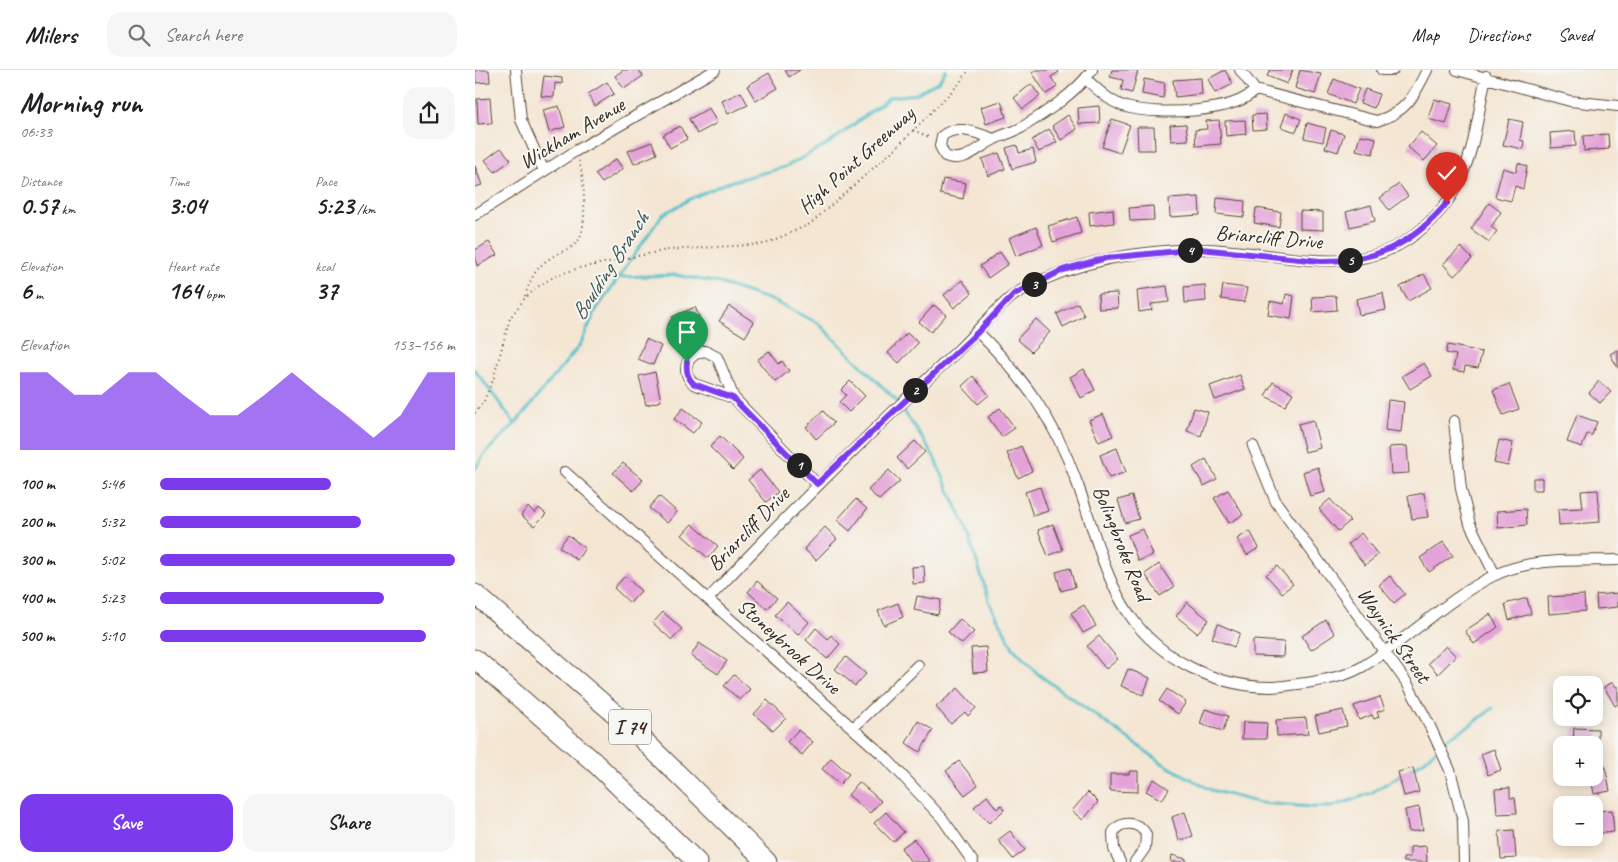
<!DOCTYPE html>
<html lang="en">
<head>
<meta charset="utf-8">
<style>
  body { margin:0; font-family:Caveat,sans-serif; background:#f6f6f6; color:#202124; height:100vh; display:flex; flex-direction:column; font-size:19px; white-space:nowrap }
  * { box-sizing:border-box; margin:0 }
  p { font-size:16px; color:#757577 }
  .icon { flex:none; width:28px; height:28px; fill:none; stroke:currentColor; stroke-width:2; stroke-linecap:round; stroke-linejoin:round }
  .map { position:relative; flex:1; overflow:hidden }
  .side { display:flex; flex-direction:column; background:#fff; width:475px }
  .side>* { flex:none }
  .controls { position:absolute; left:1078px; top:606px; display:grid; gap:10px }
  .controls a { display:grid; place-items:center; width:50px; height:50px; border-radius:10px; background:#fff; box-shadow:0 2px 12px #0003; font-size:25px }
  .pin { position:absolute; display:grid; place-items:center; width:42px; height:42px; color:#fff; margin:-51px -21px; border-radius:50% 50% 50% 0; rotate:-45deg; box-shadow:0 0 5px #0007 }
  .pin .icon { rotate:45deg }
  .km { position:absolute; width:25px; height:25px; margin:-12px; border-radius:50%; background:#222; color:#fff; font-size:14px; line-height:25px; text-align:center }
  .round { display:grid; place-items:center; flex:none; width:52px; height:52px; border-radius:15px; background:#f6f6f6 }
  .headline { display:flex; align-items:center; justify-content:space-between; height:85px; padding:0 20px }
  h1 { font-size:28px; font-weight:700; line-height:38px }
  .stats { display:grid; grid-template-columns:repeat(3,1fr); gap:8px; height:85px; padding:5px 20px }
  .stats div { display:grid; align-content:center }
  .stats b { font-size:25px; font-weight:700 }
  .stats small { font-size:14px; font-weight:400 }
  .stats p { font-size:14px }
  .chart { height:140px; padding:10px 20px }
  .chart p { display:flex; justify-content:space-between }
  .chart svg { width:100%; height:90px; margin-top:5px; fill:#7c3aed; opacity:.7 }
  .button { display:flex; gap:10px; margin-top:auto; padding:10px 20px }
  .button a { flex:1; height:58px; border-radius:15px; background:#7c3aed; color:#fff; font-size:20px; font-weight:700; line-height:58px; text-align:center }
  .button a+a { background:#f6f6f6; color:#202124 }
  ul { padding:0 20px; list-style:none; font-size:16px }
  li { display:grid; grid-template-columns:80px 60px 1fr; align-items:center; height:38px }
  li i { height:12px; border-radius:6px; background:#7c3aed }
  header { display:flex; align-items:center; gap:30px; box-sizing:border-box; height:70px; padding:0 25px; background:#fff; border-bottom:1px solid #e0e0e0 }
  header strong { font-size:24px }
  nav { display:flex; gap:28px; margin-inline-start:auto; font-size:18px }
  .search { width:350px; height:45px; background:#f6f6f6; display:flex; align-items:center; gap:12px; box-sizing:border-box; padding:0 18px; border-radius:15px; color:#757577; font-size:19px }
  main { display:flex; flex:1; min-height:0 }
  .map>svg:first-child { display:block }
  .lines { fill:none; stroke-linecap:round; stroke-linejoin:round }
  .stream { stroke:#52c0c8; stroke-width:3 }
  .building { fill:#e4a3d8 }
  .minor-casing { stroke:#574639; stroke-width:12 }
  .motorway-casing { stroke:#574639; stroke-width:21 }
  .path { stroke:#574639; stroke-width:2; stroke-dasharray:1 4; stroke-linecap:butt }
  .minor { stroke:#fff; stroke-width:10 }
  .motorway { stroke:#fff; stroke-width:19 }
  .route-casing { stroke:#fff; stroke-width:10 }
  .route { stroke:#7c3aed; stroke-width:6 }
  .labels { text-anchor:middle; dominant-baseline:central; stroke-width:4; stroke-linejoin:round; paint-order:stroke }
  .shield { fill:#f6f6f2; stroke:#73675e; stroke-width:1 }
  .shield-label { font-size:20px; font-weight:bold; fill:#3b2a1e }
  .street-label { font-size:21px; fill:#3b2a1e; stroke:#f6f6f2 }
  .water-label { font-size:22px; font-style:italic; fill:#425751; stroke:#f6f6f2 }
</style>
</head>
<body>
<header>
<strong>Milers</strong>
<div class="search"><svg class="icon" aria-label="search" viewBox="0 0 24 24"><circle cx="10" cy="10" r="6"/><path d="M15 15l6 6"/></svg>Search here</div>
<nav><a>Map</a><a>Directions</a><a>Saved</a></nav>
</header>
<main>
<section class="side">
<div class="headline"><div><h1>Morning run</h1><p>06:33</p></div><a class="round"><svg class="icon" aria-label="share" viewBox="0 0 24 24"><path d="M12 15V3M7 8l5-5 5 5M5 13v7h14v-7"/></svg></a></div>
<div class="stats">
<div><p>Distance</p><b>0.57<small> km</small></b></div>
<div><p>Time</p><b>3:04</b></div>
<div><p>Pace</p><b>5:23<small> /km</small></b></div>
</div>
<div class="stats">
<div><p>Elevation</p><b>6<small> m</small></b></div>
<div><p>Heart rate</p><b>164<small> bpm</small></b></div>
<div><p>kcal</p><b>37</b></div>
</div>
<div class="chart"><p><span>Elevation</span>153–156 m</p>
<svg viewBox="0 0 160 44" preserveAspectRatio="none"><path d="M0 44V6L10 6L20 17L30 17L40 6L50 6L60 17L70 27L80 27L90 17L100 6L110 17L120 27L130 38L140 27L150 6L160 6V44z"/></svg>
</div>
<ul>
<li><b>100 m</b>5:46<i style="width:58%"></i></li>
<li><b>200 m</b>5:32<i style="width:68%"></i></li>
<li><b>300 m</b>5:02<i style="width:100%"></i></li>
<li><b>400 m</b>5:23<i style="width:76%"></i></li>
<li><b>500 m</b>5:10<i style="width:90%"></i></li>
</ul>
<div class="button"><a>Save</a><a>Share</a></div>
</section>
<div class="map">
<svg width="1143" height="792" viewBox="0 0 1143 792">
  <rect width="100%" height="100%" fill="#f6f6f2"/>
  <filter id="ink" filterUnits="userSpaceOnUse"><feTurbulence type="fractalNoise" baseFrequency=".02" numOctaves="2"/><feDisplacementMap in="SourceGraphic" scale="10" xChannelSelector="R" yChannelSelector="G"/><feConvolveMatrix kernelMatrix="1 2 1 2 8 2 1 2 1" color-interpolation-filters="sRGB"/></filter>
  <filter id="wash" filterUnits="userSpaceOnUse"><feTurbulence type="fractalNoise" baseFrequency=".0096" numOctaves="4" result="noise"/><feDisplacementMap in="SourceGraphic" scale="20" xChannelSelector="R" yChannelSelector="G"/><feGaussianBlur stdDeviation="1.12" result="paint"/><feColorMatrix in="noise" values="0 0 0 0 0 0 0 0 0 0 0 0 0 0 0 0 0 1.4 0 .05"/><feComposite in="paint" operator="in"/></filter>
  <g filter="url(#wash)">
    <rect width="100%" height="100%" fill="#f4e6d3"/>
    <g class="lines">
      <path class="stream" d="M145 207 201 205 244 213 296 230 343 253 423 332 458 385 490 455 515 533 538 578 563 604 690 695 736 720 785 733 837 737H856L874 731 896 723 927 704
        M0 300 40 354
        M0 399 10 383 40 354 105 275 121 240 187 145 215 129 251 113 310 97 353 74 415 27 441 24 464 11 471 0
        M934 700 950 690 973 668 996 655 1018 638"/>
    </g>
    <g id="blocks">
      <path class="building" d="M0 0H14L15 12 1 13Z
        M148 0H164L168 6 149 19 140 6Z
        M310 0H325L314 7Z
        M561 0H582L584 2 576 7 582 17 571 24 557 2Z
        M637 0H663L657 23 646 20 648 10 635 7Z
        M750 0 758 14 740 23 733 9Z
        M795 0H818L812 14 792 6Z
        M825 0 846 4 840 24 820 18Z
        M294 3 303 18 281 31 272 16Z
        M69 6 87 8V14L80 13 79 27 66 26Z
        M726 8 727 24 700 27 698 10Z
        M669 9 690 13 688 28 667 24Z
        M859 9 884 19 878 34 853 24Z
        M132 12 139 24 120 36 113 24Z
        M556 14 565 26 548 39 539 28Z
        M890 19 904 24 899 38 885 33Z
        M266 22 273 35 253 44 247 31Z
        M15 28 17 53 3 54 2 29Z
        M959 29 977 34 971 54 953 49Z
        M526 31 531 47 511 54 506 37Z
        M84 36 90 57 74 62 68 40Z
        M624 36 625 53 604 54 603 38Z
        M234 38 242 53 222 64 214 49Z
        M811 43 826 49 821 62 806 57Z
        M791 44 792 59 778 60 777 45Z
        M593 45 602 59 586 70 577 56Z
        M637 49 655 55 645 83 627 77Z
        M1034 49 1048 52 1045 70 1049 71 1048 79 1028 75Z
        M744 50 746 74 721 76 720 60 732 59 731 51Z
        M770 50 771 64 751 66 750 51Z
        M832 53 851 58 848 72 829 68Z
        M711 54 713 70 696 71 695 55Z
        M205 56 212 69 195 78 188 65Z
        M662 57H679L680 80H663Z
        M574 59 582 72 564 82 557 70Z
        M856 60 869 64 863 82 850 78Z
        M1100 61 1101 76 1076 78 1075 63Z
        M946 62 962 76 949 91 933 77Z
        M1133 64 1134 79 1109 81 1108 66Z
        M885 65 901 68 898 84 881 80Z
        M177 72 182 84 159 94 153 81Z
        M542 75 544 83 558 79 561 92 537 99 531 78Z
        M26 78 36 90 20 102 10 90Z
        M524 83 530 99 513 106 507 89Z
        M141 89 148 99 127 113 120 104Z
        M1043 93 1052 96 1048 119 1040 116 1036 131 1020 127 1028 98 1041 102Z
        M0 96 7 115 0 117Z
        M468 109 491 113 488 129 465 124Z
        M924 114 933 126 914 140 905 128Z
        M724 127 725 145 695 147 694 129Z
        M742 128 770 131 769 147 741 144Z
        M1014 133 1026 142 1016 157 1022 161 1014 172 996 159Z
        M896 135 900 151 875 157 871 142Z
        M678 136 679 150 655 151 654 138Z
        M781 138 806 142 804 157 779 153Z
        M638 139 639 153 615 156 614 142Z
        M825 141 848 142V160L825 159Z
        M602 147 606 163 578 172 573 156Z
        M561 157 568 175 541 186 534 168Z
        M14 172 22 185 2 196 0 180Z
        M986 177 997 189 979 206 968 194Z
        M525 182 533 194 513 208 505 196Z
        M949 204 957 218 933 231 925 217Z
        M487 210 497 223 479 238 469 225Z
        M730 215 731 231 710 233 709 217Z
        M748 215 772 218 769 232 746 229Z
        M692 216 694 232 676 234 677 240 664 242 662 220Z
        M642 223 643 238 624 239 623 224Z
        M908 223 911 240 884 245 881 229Z
        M811 224 819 226 816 249 793 245 795 231 809 234Z
        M861 226 862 240 838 242 837 227Z
        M603 233 609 246 588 257 582 244Z
        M459 235 471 245 456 262 444 252Z
        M254 236 279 252 270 267 244 251Z
        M220 237 226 251 203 260 197 247Z
        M561 249 575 262 556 282 542 269Z
        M432 263 443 273 424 293 413 283Z
        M171 269 186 276 178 295 163 289Z
        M973 275 1007 282 1003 298 990 296 989 302 978 300 981 285 971 283Z
        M1143 280V298L1135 284Z
        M294 281 304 294 307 291 314 301 300 312 282 290Z
        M949 293 957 306 935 319 927 306Z
        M609 299 620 320 606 328 595 307Z
        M180 302 186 331 171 335 164 306Z
        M765 305 770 319 740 330 735 316Z
        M498 306 514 325 503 334 487 316Z
        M375 311 390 326 374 342 364 332 371 325 366 320Z
        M1124 311 1136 322 1125 333 1114 323Z
        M798 312 818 323 810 336 790 326Z
        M1034 314 1044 339 1028 345 1018 320Z
        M913 330 929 332 926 362 910 360Z
        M208 338 227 352 218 363 199 349Z
        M525 338 540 358 527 367 513 347Z
        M719 338 733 342 726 366 712 361Z
        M348 341 359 353 341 369 331 357Z
        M628 344 638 366 624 372 614 350Z
        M1102 345 1122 352 1117 365 1112 364 1107 377 1092 372Z
        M838 350 845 378 830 382 823 354Z
        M245 366 268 389 258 400 235 377Z
        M1024 370 1038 373 1033 396 1019 393Z
        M440 371 450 382 432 399 422 388Z
        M546 376 557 401 543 408 532 383Z
        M932 376 934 403 916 404 914 377Z
        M642 378 651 402 634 408 625 385Z
        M731 389 742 409 729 416 718 397Z
        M148 393 168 410 158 421 138 403Z
        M843 397 850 422 835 426 828 402Z
        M285 400 303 422 291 432 273 410Z
        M414 400 425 411 404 430 393 420Z
        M1058 408H1067V420H1058Z
        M565 417 573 441 558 446 550 422Z
        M753 420 768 445 754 453 739 428Z
        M1123 420 1125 452 1084 455 1083 439 1108 438 1106 421Z
        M949 423 953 447 937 449 933 426Z
        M184 426 202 442 192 453 174 438Z
        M657 426 664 449 650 453 643 430Z
        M381 429 392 439 375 461 362 450Z
        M855 429 875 451 863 461 844 439Z
        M53 437 60 443 64 438 71 444 59 456 46 445Z
        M1051 439 1052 455 1023 458 1022 441Z
        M217 454 243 476 233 488 207 465Z
        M578 454 588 480 573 486 563 460Z
        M350 457 362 469 341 490 329 479Z
        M668 459 678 485 663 491 653 465Z
        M775 461 784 478 772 485 762 469Z
        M886 463 903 485 890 495 873 474Z
        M93 465 110 478 102 490 84 477Z
        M968 472 978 486 954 502 945 488Z
        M684 494 699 517 685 526 670 504Z
        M449 496 450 513 438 514 437 497Z
        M802 496 818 514 807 523 791 505Z
        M595 498 600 517 586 521 581 502Z
        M150 506 166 521 155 533 139 518Z
        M915 506 930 524 919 533 904 515Z
        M282 511 302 528 292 539 273 522Z
        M1143 523V537L1122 539 1121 525Z
        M1109 525 1110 541 1074 544 1073 527Z
        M442 526 466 530 463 545 439 540Z
        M1052 528 1056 544 1034 550 1030 534Z
        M312 532 334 552 323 565 300 545Z
        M712 532 734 550 722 563 701 546Z
        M423 533 428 547 409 555 403 541Z
        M609 535 621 556 608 563 596 543Z
        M188 542 207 559 197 570 178 553Z
        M1015 544 1023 557 999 574 990 561Z
        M485 549 499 562 487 574 473 562Z
        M851 550 860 564 836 580 827 566Z
        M743 554 765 563 759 577 737 568Z
        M341 558 353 569 356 565 365 574 352 589 331 570Z
        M624 566 643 589 631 599 612 576Z
        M778 570 809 572 808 587 778 586Z
        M224 573 252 591 243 604 216 586Z
        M971 576 981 586 963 604 953 593Z
        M511 577 513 602 498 603 496 578Z
        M371 587 391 604 380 616 360 599Z
        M653 599 675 608 668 625 646 616Z
        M259 605 275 619 265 630 249 616Z
        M1138 612 1141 617 1143 616V634L1140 636 1129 617Z
        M483 618 501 638 493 646 490 642 476 654 461 637Z
        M692 619 711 632 703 644 684 631Z
        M905 627 910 639 902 642 904 647 899 649 897 645 884 650 879 636Z
        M292 630 311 648 298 661 279 644Z
        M730 639 753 646 748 661 725 654Z
        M868 640 872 656 844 662 840 646Z
        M831 648 833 664 802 666 801 650Z
        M443 651 458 660 445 682 431 673Z
        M768 652 792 653 791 669H767Z
        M1099 658 1123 659V680H1119V675L1098 674Z
        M323 660 338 672 327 685 312 672Z
        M1019 679 1026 700 1013 705 1006 684Z
        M356 688 374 704 365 714 347 699Z
        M484 691 503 715 490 725 471 701Z
        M1130 696 1135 721 1119 724 1116 708H1119V699Z
        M938 698 944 722 929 726 923 702Z
        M655 701H663V722L635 721V704H654Z
        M679 709 694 719 687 730 671 721Z
        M384 712 406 731 395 743 373 725Z
        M1035 718V728H1040L1042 743 1022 744 1020 719Z
        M613 722 623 732 608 750 597 741Z
        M512 726 522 739 526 735 529 740 514 753 499 737Z
        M944 737 948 760 934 762 930 740Z
        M1137 740 1139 762 1120 764 1119 741Z
        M411 742 429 762 418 772 399 753Z
        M710 742 718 766 704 771 697 747Z
        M1039 760 1041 788 1026 789 1024 761Z
        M535 761 550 780 538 789 523 770Z
        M439 769 455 792H436L426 778Z
        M951 776 952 792H929L928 788 935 787V777Z
        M697 785 711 789V792H696Z"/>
    </g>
  </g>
  <g filter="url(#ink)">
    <use href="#blocks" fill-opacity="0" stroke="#574639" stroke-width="1"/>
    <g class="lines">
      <g class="minor-casing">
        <path id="minor" d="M41 0 46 50 69 101
          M765 0 780 20 902 51C932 42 939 26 952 0
          M907 0H918
          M982 0 1095 31 1143 36
          M611 9C624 21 637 34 655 38 685 45 760 43 780 20
          M519 69C503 64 482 53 467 66L465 76 470 86C489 94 502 78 518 70 526 65 537 63 546 58 570 43 601 23 617 0
          M0 145 99 82 240 0
          M503 262C548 307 579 349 601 410 618 454 627 504 654 544 684 589 741 617 796 617 807 617 819 614 831 613 849 610 869 607 885 598 932 571 970 530 1018 506 1056 487 1102 491 1143 490
          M259 328 219 314C204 301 212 284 230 281L242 287 259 328 342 414
          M979 351 986 419 995 454 1020 505
          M778 376 801 432 932 613 953 652 975 700 988 751 989 792
          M90 402 410 687 467 748 498 792
          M233 529C312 445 393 364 478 285 497 268 528 229 549 219 604 190 662 181 723 179 796 178 880 215 943 162 959 149 973 134 982 115 1000 83 1003 42 1011 6
          M378 658 443 595
          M645 792 639 779 638 763C645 749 666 752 671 765L670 778 660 792"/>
      </g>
      <g class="motorway-casing">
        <path id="motorway" d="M0 524 153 655 292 792
          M0 589 119 692 222 792"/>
      </g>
      <path class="path" d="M438 60 456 68
        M50 226C57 204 63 194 84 183 91 180 99 177 103 171 113 158 109 106 104 91
        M0 343 9 331 18 310 35 248 50 228 64 216 80 206 104 198 192 180 290 174 335 154 421 78 483 15 494 0"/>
      <use href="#minor" class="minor"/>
      <use href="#motorway" class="motorway"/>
    </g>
  </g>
  <g class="lines" filter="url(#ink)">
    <g class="route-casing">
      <path id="route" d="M212 292C211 301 212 308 219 314L258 328 342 414 503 262 539 224 588 200 631 188 725 179 845 191C900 192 937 175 972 133"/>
    </g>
    <use href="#route" class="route"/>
  </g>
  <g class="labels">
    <rect class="shield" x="134" y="639.5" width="42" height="35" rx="4"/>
    <g class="shield-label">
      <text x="155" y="657">I 74</text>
    </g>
    <g class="street-label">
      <text transform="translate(97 63) rotate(-31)">Wickham Avenue</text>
      <text transform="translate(381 90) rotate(-42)">High Point Greenway</text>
      <text transform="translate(794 167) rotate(5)">Briarcliff Drive</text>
      <text transform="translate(273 459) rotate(-46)">Briarcliff Drive</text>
      <text transform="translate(647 473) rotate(68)">Bolingbroke Road</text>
      <text transform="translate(919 565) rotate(55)">Waynick Street</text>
      <text transform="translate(314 576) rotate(42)">Stoneybrook Drive</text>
    </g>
    <g class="water-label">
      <text transform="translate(135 196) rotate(-57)">Boulding Branch</text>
    </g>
  </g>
</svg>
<div class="controls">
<a><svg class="icon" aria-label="locate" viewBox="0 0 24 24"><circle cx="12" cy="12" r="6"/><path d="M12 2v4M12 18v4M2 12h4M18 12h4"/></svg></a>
<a>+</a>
<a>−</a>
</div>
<div class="pin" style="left:212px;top:292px;background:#1e9e55"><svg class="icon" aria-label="arrive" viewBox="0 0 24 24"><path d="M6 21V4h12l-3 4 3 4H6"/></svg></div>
<div class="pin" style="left:972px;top:133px;background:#d93025"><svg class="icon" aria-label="check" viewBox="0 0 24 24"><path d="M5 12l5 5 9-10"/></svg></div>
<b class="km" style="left:324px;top:395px">1</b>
<b class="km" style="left:440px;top:320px">2</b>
<b class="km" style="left:559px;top:214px">3</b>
<b class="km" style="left:715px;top:180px">4</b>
<b class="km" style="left:875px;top:190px">5</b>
</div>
</main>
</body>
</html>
